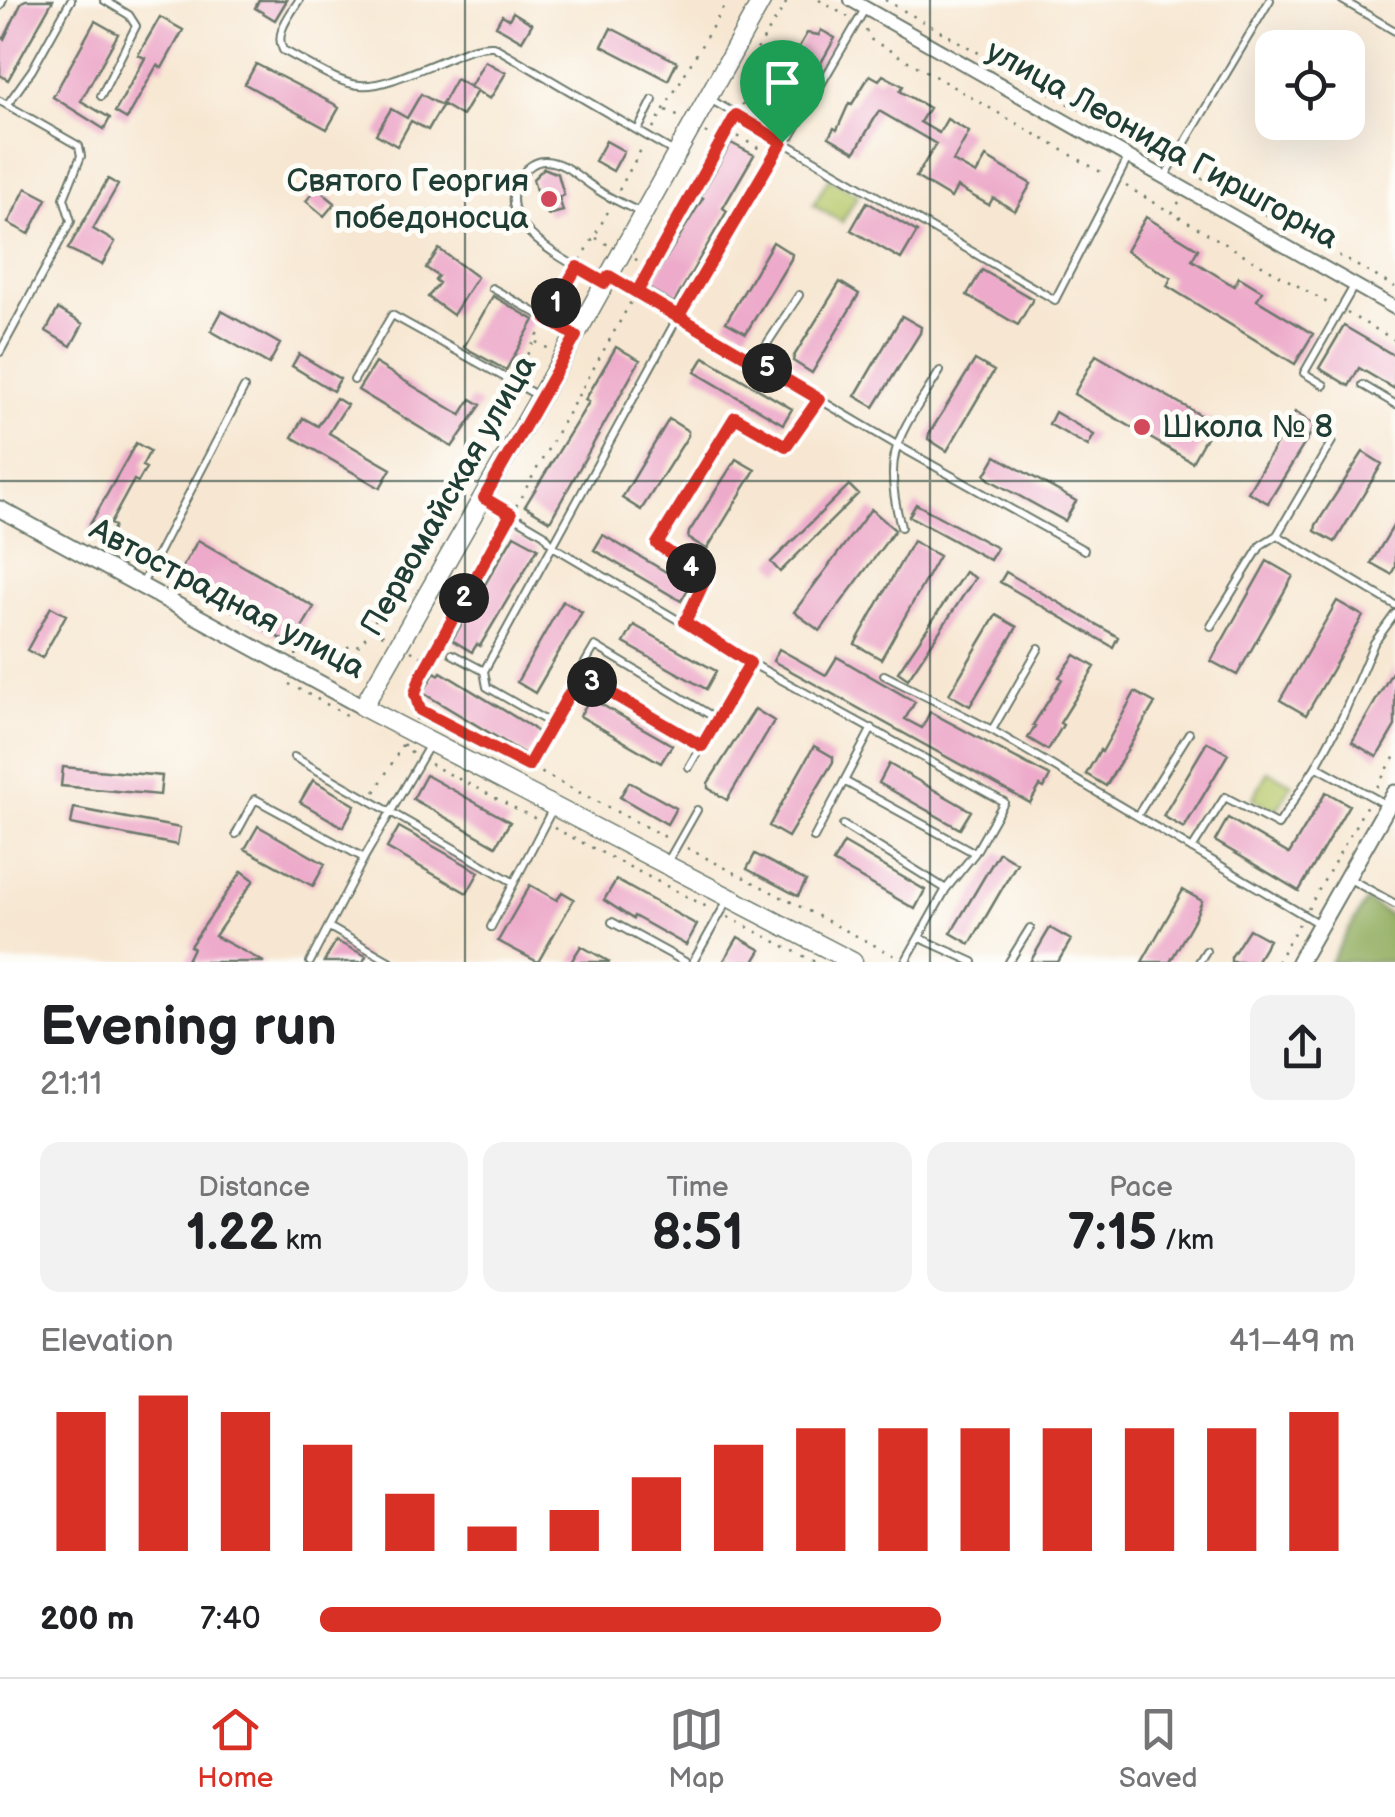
<!DOCTYPE html>
<html lang="en">
<head>
<meta charset="utf-8">
<style>
  body { margin:0; font-family:"Balsamiq Sans",sans-serif; background:#f2f2f2; color:#202124; height:100vh; display:flex; flex-direction:column; font-size:38px; white-space:nowrap }
  * { box-sizing:border-box; margin:0 }
  p { font-size:32px; color:#757577 }
  .icon { flex:none; width:55px; height:55px; fill:none; stroke:currentColor; stroke-width:2; stroke-linecap:round; stroke-linejoin:round }
  .map { position:relative; height:962px; overflow:hidden }
  .sheet { display:flex; flex-direction:column; background:#fff; flex:1 }
  .sheet>* { flex:none }
  .buttons { position:absolute; left:1255px; top:30px; display:grid; gap:20px }
  .buttons a { display:grid; place-items:center; width:110px; height:110px; border-radius:20px; background:#fff; box-shadow:0 10px 40px #0002; font-size:50px }
  .pin { position:absolute; display:grid; place-items:center; width:85px; height:85px; color:#fff; margin:-102px -42px; border-radius:50% 50% 50% 0; rotate:-45deg; box-shadow:0 0 10px #0007 }
  .pin .icon { rotate:45deg }
  .km { position:absolute; width:50px; height:50px; margin:-25px; border-radius:50%; background:#222; color:#fff; font-size:28px; line-height:50px; text-align:center }
  .round { display:grid; place-items:center; flex:none; width:105px; height:105px; border-radius:20px; background:#f2f2f2 }
  .overview { display:flex; align-items:center; justify-content:space-between; height:170px; padding:0 40px }
  h1 { font-size:55px; font-weight:700; line-height:75px }
  .figures { display:grid; grid-template-columns:repeat(3,1fr); gap:15px; height:170px; padding:10px 40px }
  .figures div { display:grid; align-content:center; border-radius:20px; background:#f2f2f2; text-align:center }
  .figures b { font-size:50px; font-weight:700 }
  .figures small { font-size:28px; font-weight:400 }
  .figures p { font-size:28px }
  .chart { height:280px; padding:20px 40px }
  .chart p { display:flex; justify-content:space-between }
  .chart svg { width:100%; height:180px; margin-top:10px; stroke:#d93025; stroke-width:6 }
  ul { padding:0 40px; list-style:none; font-size:32px }
  li { display:grid; grid-template-columns:160px 120px 1fr; align-items:center; height:75px }
  li i { height:25px; border-radius:12px; background:#d93025 }
  .menu { display:flex; justify-content:space-around; align-items:center; height:140px; border-top:2px solid #e0e0e0; background:#fff; font-size:28px; color:#757577 }
  .menu a { display:grid; justify-items:center; gap:5px }
  .menu .current { color:#d93025 }
  .map>svg:first-child { display:block }
  .green { fill:#b8c96c; stroke:#6c8350; stroke-width:2.5 }
  .forest { fill:#92ad60; stroke:#58754a; stroke-width:2.5 }
  .building { fill:#edaaca }
  .lines { fill:none; stroke-linecap:round; stroke-linejoin:round }
  .service-casing { stroke:#6b786b; stroke-width:10 }
  .minor-casing { stroke:#6b786b; stroke-width:16 }
  .tertiary-casing { stroke:#6b786b; stroke-width:19 }
  .secondary-casing { stroke:#6b786b; stroke-width:21 }
  .path { stroke:#6b786b; stroke-width:2.5; stroke-dasharray:2.5 8; stroke-linecap:butt }
  .service { stroke:#fff; stroke-width:6 }
  .minor { stroke:#fff; stroke-width:12 }
  .tertiary { stroke:#fff; stroke-width:15 }
  .secondary { stroke:#fff; stroke-width:18 }
  .route-casing { stroke:#fff; stroke-width:20 }
  .route { stroke:#d93025; stroke-width:12 }
  .grid { fill:none; stroke:#1f3d34; stroke-width:2.5; stroke-opacity:0.55 }
  .poi-dot { fill:#d1495b; stroke:#fdfcf7; stroke-width:4 }
  .labels { text-anchor:middle; dominant-baseline:central; stroke-width:10; stroke-linejoin:round; paint-order:stroke }
  .street-label { font-size:32px; fill:#1f3d34; stroke:#fdfcf7 }
  .poi-label { font-size:32px; fill:#1f3d34; stroke:#fdfcf7; text-anchor:end }
</style>
</head>
<body>
<div class="map">
<svg width="1395" height="962" viewBox="0 0 1395 962">
  <rect width="100%" height="100%" fill="#fdfcf7"/>
  <filter id="ink" filterUnits="userSpaceOnUse"><feTurbulence type="fractalNoise" baseFrequency=".01" numOctaves="2"/><feDisplacementMap in="SourceGraphic" scale="20" xChannelSelector="R" yChannelSelector="G"/><feConvolveMatrix kernelMatrix="1 2 1 2 8 2 1 2 1" color-interpolation-filters="sRGB"/></filter>
  <filter id="wash" filterUnits="userSpaceOnUse"><feTurbulence type="fractalNoise" baseFrequency=".0048" numOctaves="4" result="noise"/><feDisplacementMap in="SourceGraphic" scale="40" xChannelSelector="R" yChannelSelector="G"/><feGaussianBlur stdDeviation="2.25" result="paint"/><feColorMatrix in="noise" values="0 0 0 0 0 0 0 0 0 0 0 0 0 0 0 0 0 1.4 0 .05"/><feComposite in="paint" operator="in"/></filter>
  <g filter="url(#wash)">
    <rect width="100%" height="100%" fill="#f7e7d2"/>
    <path class="green" d="M829 178 858 195 842 222 813 205Z
      M1268 771 1292 784 1279 807 1272 809 1253 798Z"/>
    <path class="forest" d="M1366 901 1395 918V962H1330Z"/>
    <g id="blocks">
      <path class="building" d="M26 0H53L8 80 0 75V36L4 39 22 2Z
        M259 0H287L275 20 255 8Z
        M513 12 532 24 522 41 496 26 502 15 509 19Z
        M160 17 183 30 162 68 157 65 127 119 115 112 145 58 138 55Z
        M95 21 118 34 81 101 110 118 104 129 53 97Z
        M611 28 677 62 668 80 602 46Z
        M821 30 835 38 808 86 800 81 776 121 757 110 760 105 756 103 775 71 779 73 782 67 786 69 807 33 819 35Z
        M485 61 506 73 490 99 470 87Z
        M256 64 334 104 339 108 327 129 245 84Z
        M870 75 879 80 883 75 903 86 900 91 929 108 920 122 939 133 947 119 969 132 953 161 976 174 986 157 1031 184 1015 211 993 198 989 205 957 187 951 198 916 177 936 144 879 111 855 152 829 137 834 128 837 130 849 103 852 104Z
        M456 79 477 91 462 116 442 104Z
        M421 94 442 106 428 130 411 121 397 146 376 134 391 109 407 118Z
        M606 141 624 151 613 171 595 161Z
        M731 143 754 155 723 208 727 211 674 303 648 288 703 198 700 197Z
        M544 168 558 174 564 195 559 197 563 211 548 215 544 201 539 202 533 179Z
        M108 179 118 185 93 229 115 242 102 265 68 249Z
        M26 188 47 199 29 234 8 223Z
        M317 188 335 203 324 216 306 201Z
        M867 202 917 232 901 259 851 230Z
        M1146 217 1198 249 1192 260 1234 286 1239 277 1262 291 1257 300 1313 334 1295 364 1167 286 1171 278 1126 251Z
        M773 242 792 254 791 259 746 333 726 322Z
        M439 249 477 277 453 315 428 297 439 283 435 280 438 276 426 268Z
        M982 270 1033 299 1018 325 967 295Z
        M840 282 859 294 812 373 793 361 794 356Z
        M493 296 534 320 506 370 464 347Z
        M58 309 83 324 71 346 46 331Z
        M222 311 280 344 269 364 211 331Z
        M902 316 921 327 920 333 874 407 855 396Z
        M1344 326 1395 356V389L1359 368 1349 386 1319 368Z
        M616 347 640 360 550 521 525 506 589 402 585 400Z
        M299 354 340 379 333 391 292 366Z
        M1096 355 1214 423 1192 462 1074 394Z
        M704 357 792 409 783 424 695 372Z
        M975 360 994 371 947 451 928 439 929 434Z
        M375 363 461 415 471 399 481 405 452 447 358 390Z
        M336 398 347 405 329 433 391 469 380 488 292 437 303 418 318 426Z
        M1055 412 1094 435 1088 446 1049 424Z
        M1295 412 1314 424 1313 430 1268 503 1248 492Z
        M669 419 688 431V436L641 510 622 498Z
        M136 443 150 451 142 466 146 468 138 482 134 480 110 524 114 526 108 539 88 528Z
        M1363 452 1382 464 1335 542 1315 531 1316 525Z
        M996 456 1076 501 1065 521 990 480 985 475Z
        M736 459 755 470 707 549 688 538 689 532Z
        M849 485 858 494 780 572 771 562Z
        M916 504 997 548 990 560 909 516Z
        M871 509 895 530 820 631 794 612Z
        M1395 523V567L1391 574 1371 563Z
        M514 535 538 548 480 646 477 644 472 652 452 640Z
        M603 535 690 586 681 601 594 550Z
        M198 540 314 607 292 645 176 578Z
        M913 541 939 556 881 659 855 644Z
        M1267 561 1293 576 1237 675 1211 661Z
        M965 572 975 578 908 679 898 672Z
        M1006 572 1118 637 1113 647 1000 582Z
        M563 601 582 612 535 693 517 682Z
        M1337 601 1363 616 1306 715 1280 700Z
        M51 607 66 615 42 658 27 650Z
        M996 615 1017 627 970 706 949 694Z
        M634 625 716 671 706 689 624 643Z
        M779 649 826 675 837 657 915 702 905 719 922 728 930 712 1050 776 1044 788 1040 786 1030 803 773 661Z
        M1075 655 1095 667 1060 723 1063 725 1048 750 1028 738 1035 726 1033 725 1062 679 1059 677Z
        M1395 667V726L1377 757 1352 742Z
        M435 672 439 675 441 672 533 728 540 735 528 756 423 693Z
        M1135 692 1155 703 1106 786 1086 774 1100 750 1102 752Z
        M590 698 672 745 661 763 580 716Z
        M755 709 774 721 727 800 708 788V783Z
        M1207 742 1228 754 1184 828 1163 816Z
        M814 746 833 757V762L788 837 769 826Z
        M889 764 971 811 960 829 879 783Z
        M63 767 162 776 160 795 61 786Z
        M426 775 510 822 496 846 413 799Z
        M313 780 355 805 343 827 300 802Z
        M629 782 676 808 667 824 620 797Z
        M1326 792 1349 805 1299 891 1215 841 1228 818 1289 854Z
        M74 808 180 828 177 845 71 824Z
        M258 826 325 864 313 886 245 849Z
        M399 827 479 872 467 893 387 848Z
        M844 843 925 890 915 909 833 862Z
        M999 852 1017 863 970 944 951 933Z
        M755 854 806 881 798 896 747 869Z
        M242 871 254 880 215 936 264 962H186L193 948 190 946Z
        M616 880 697 925 686 945 634 916 633 919 604 900Z
        M530 885 557 900 562 892 574 899 538 962 498 941Z
        M1183 890 1202 901 1195 918 1170 962H1142Z
        M1050 928 1071 940 1058 962H1030Z
        M1249 929 1269 940 1256 962H1231V957Z
        M738 937 761 950 754 962H723Z
        M336 941 366 956 363 962H324Z
        M581 946 610 962H571Z"/>
    </g>
  </g>
  <g filter="url(#ink)">
    <use href="#blocks" fill-opacity="0" stroke="#6b786b" stroke-width="2.5"/>
    <g class="lines">
      <g class="service-casing">
        <path id="service" d="M299 0C290 15 274 33 283 50 363 94 355 96 441 61 458 54 474 45 493 46L674 152
          M1342 0 1395 31
          M0 6 3 0
          M101 96 136 26 129 15 104 0
          M708 98 1055 300 1128 158
          M0 101 79 146 81 156 64 198 71 221 0 352
          M7 105 32 70 71 0
          M638 130 653 100
          M1164 178 1270 0
          M610 276 895 444 1084 550
          M604 282C573 264 486 225 521 176 526 168 536 160 546 161 566 163 577 176 592 186 606 197 624 204 639 212
          M492 288 575 335
          M755 362 799 295
          M354 380 392 315 540 397
          M1324 385 1304 373 1354 286
          M1363 385 1395 404
          M485 499 544 534 554 547 751 663 1004 802 975 853 946 889 905 962
          M901 527C880 449 901 434 940 371
          M1277 535 1332 441
          M141 586 244 388
          M685 622 706 578 657 544 735 417 785 446 819 399
          M1211 626 1261 545 1277 535 1395 605
          M452 654 484 671 678 317 781 142 791 136 865 9
          M484 671 487 687 550 723 595 646 717 719 751 663
          M580 675 701 746 717 719
          M884 675 992 730 1319 924
          M992 730 1039 648
          M294 757 513 882
          M1316 766 1342 718 1374 643 1395 614
          M689 767 701 746
          M844 781 975 853
          M1137 816 1189 733
          M843 825 946 889
          M236 834 255 799 364 858
          M814 838 872 728
          M1192 849 1225 797 1278 825 1316 766 1387 805
          M668 861 697 810
          M1348 878 1395 904
          M612 922 685 962
          M329 927 391 962
          M491 927 553 808
          M920 938 973 962
          M310 962 364 858 430 744
          M693 962 729 898
          M1009 962 1030 928
          M1199 962 1206 951"/>
      </g>
      <g class="minor-casing">
        <path id="minor" d="M851 0 1395 308"/>
      </g>
      <g class="tertiary-casing">
        <path id="tertiary" d="M0 509 363 707
          M1299 962 1395 793"/>
      </g>
      <g class="secondary-casing">
        <path id="secondary" d="M762 0 587 315 363 707 853 962"/>
      </g>
      <path class="path" d="M819 0 848 17
        M885 0 1167 159
        M866 30 870 39 1106 175
        M742 105 752 88 745 69 788 0
        M666 110 681 118
        M653 128 728 0
        M729 131 765 152
        M705 132 720 141
        M1183 168 1395 287
        M1126 186 1172 213
        M619 190 644 144
        M1179 202 1172 213 1331 305
        M596 238 610 246
        M635 259 650 267
        M581 260 609 210
        M641 284 733 121
        M551 312 572 276
        M1347 313 1395 340
        M536 342 551 350
        M517 373 542 328
        M490 422 505 431
        M516 506 632 300
        M372 629 387 637
        M411 651 426 659
        M295 655 361 645 508 388
        M289 684 352 718
        M420 709 415 694 419 678 507 522
        M416 720 421 710 671 840
        M403 744 414 756
        M430 764 538 820
        M529 765 546 732
        M1377 787 1395 756
        M375 792 402 746 394 742
        M554 828 711 909
        M687 848 897 957
        M1308 909 1368 803
        M728 917 815 962
        M1277 962 1299 924"/>
      <use href="#service" class="service"/>
      <use href="#minor" class="minor"/>
      <use href="#tertiary" class="tertiary"/>
      <use href="#secondary" class="secondary"/>
    </g>
  </g>
  <g class="lines" filter="url(#ink)">
    <g class="route-casing">
      <path id="route" d="M782 142 678 317 609 276 605 283 577 267 547 319 576 336 484 498 511 514 420 678 415 694 420 710 528 766 580 675 702 746 750 663 685 622 706 578 657 544 735 417 786 446 819 399 637 292 736 115 782 142"/>
    </g>
    <use href="#route" class="route"/>
  </g>
  <path class="grid" d="M465 0V962M930 0V962M0 481H1395"/>
  <g class="poi-dot">
    <circle cx="549" cy="199" r="10"/>
    <circle cx="1142" cy="427" r="10"/>
  </g>
  <g class="labels">
    <g class="street-label">
      <text transform="translate(1162 145) rotate(29)">улица Леонида Гиршгорна</text>
      <text transform="translate(449 496) rotate(-60)">Первомайская улица</text>
      <text transform="translate(227 599) rotate(28)">Автострадная улица</text>
    </g>
    <g class="poi-label">
      <text x="529" y="181">Святого Георгия<tspan x="529" dy="37">победоносца</tspan></text>
      <text x="1162" y="427" text-anchor="start">Школа № 8</text>
    </g>
  </g>
</svg>
<div class="buttons">
<a><svg class="icon" aria-label="locate" viewBox="0 0 24 24"><circle cx="12" cy="12" r="6"/><path d="M12 2v4M12 18v4M2 12h4M18 12h4"/></svg></a>
</div>
<div class="pin" style="left:782px;top:142px;background:#1e9e55"><svg class="icon" aria-label="arrive" viewBox="0 0 24 24"><path d="M6 21V4h12l-3 4 3 4H6"/></svg></div>
<b class="km" style="left:556px;top:303px">1</b>
<b class="km" style="left:464px;top:598px">2</b>
<b class="km" style="left:592px;top:682px">3</b>
<b class="km" style="left:691px;top:568px">4</b>
<b class="km" style="left:767px;top:368px">5</b>
</div>
<section class="sheet">
<div class="overview"><div><h1>Evening run</h1><p>21:11</p></div><a class="round"><svg class="icon" aria-label="share" viewBox="0 0 24 24"><path d="M12 15V3M7 8l5-5 5 5M5 13v7h14v-7"/></svg></a></div>
<div class="figures">
<div><p>Distance</p><b>1.22<small> km</small></b></div>
<div><p>Time</p><b>8:51</b></div>
<div><p>Pace</p><b>7:15<small> /km</small></b></div>
</div>
<div class="chart"><p><span>Elevation</span>41–49 m</p>
<svg viewBox="0 0 160 44" preserveAspectRatio="none"><path d="M5 44V10M15 44V6M25 44V10M35 44V18M45 44V30M55 44V38M65 44V34M75 44V26M85 44V18M95 44V14M105 44V14M115 44V14M125 44V14M135 44V14M145 44V14M155 44V10"/></svg>
</div>
<ul>
<li><b>200 m</b>7:40<i style="width:60%"></i></li>
</ul>
</section>
<nav class="menu">
<a class="current"><svg class="icon" aria-label="home" viewBox="0 0 24 24"><path d="M3 11l9-7 9 7M6 9v11h12V9"/></svg>Home</a>
<a><svg class="icon" aria-label="map" viewBox="0 0 24 24"><path d="M3 6l6-2 6 2 6-2v14l-6 2-6-2-6 2zM9 4v14M15 6v14"/></svg>Map</a>
<a><svg class="icon" aria-label="saved" viewBox="0 0 24 24"><path d="M7 4h10v16l-5-4-5 4z"/></svg>Saved</a>
</nav>
</body>
</html>
